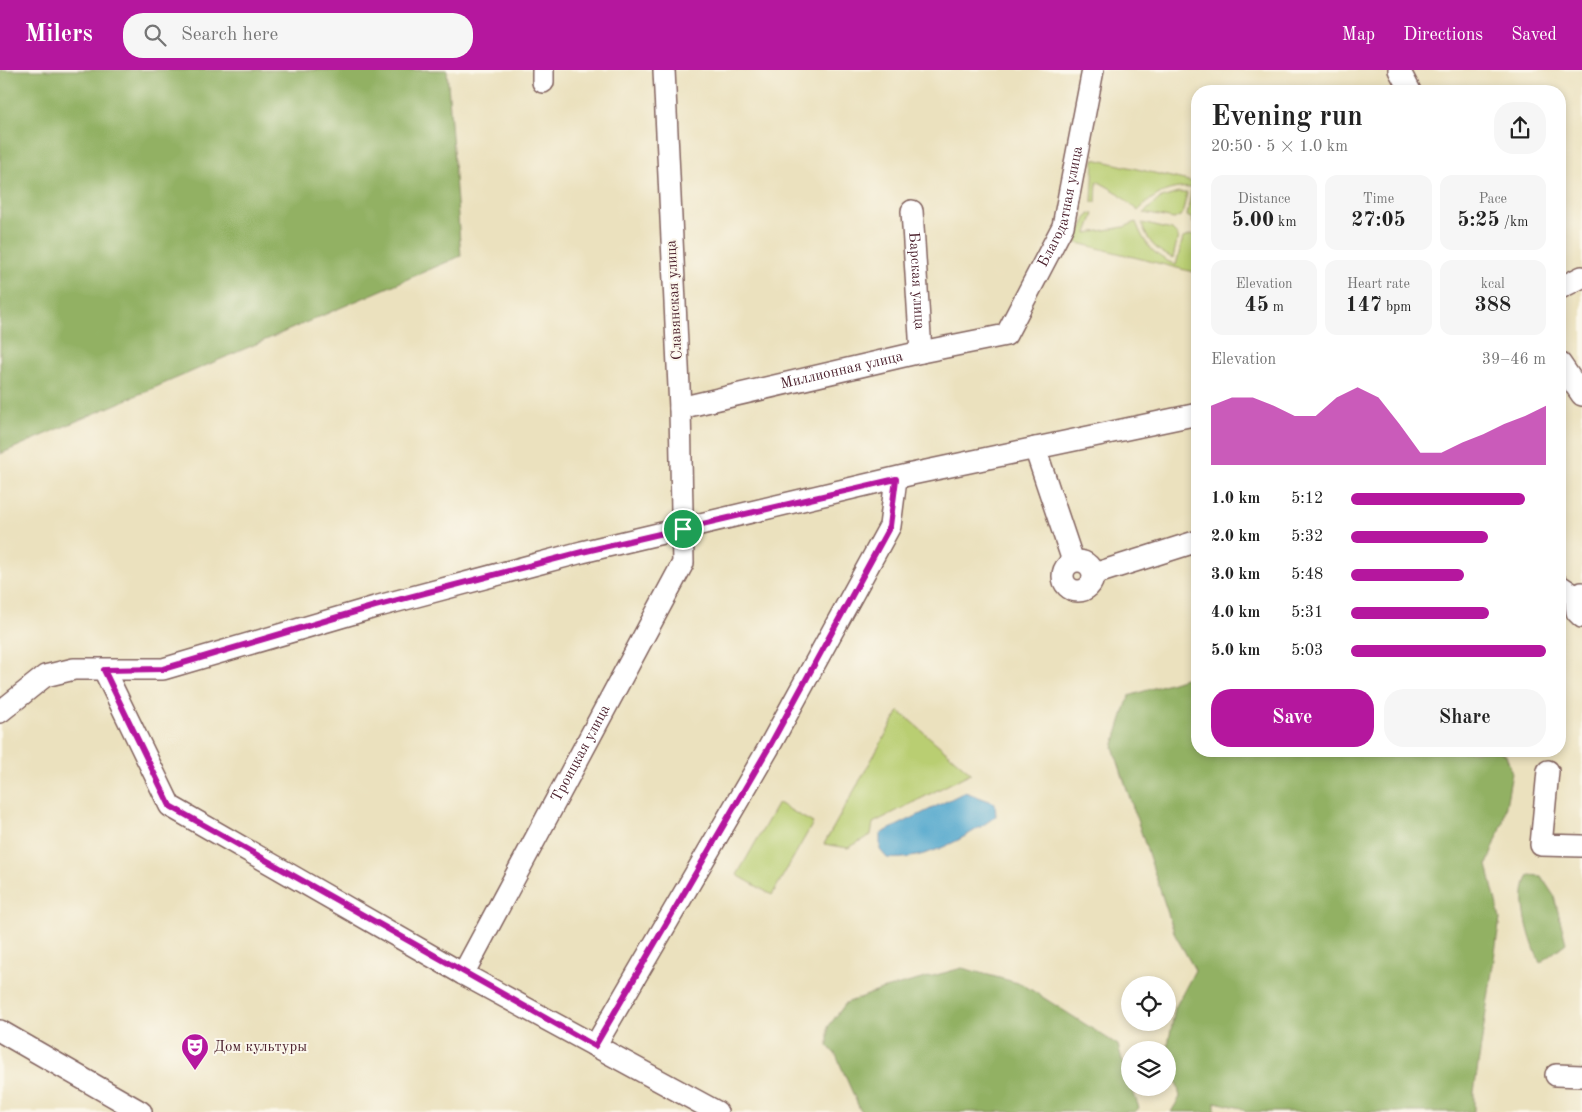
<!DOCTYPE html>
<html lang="en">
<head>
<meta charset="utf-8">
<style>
  body { margin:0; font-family:"Old Standard TT",serif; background:#f6f6f6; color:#222; height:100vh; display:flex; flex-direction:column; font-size:19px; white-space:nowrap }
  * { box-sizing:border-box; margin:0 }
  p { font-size:16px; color:#767676 }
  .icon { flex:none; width:28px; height:28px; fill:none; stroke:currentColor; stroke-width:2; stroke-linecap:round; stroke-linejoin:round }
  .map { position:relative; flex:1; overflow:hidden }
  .drawer { position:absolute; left:1191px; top:15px; width:375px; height:672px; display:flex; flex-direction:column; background:#fff; border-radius:20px; box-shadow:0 2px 8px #0003 }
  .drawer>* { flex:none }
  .tools { position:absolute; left:1121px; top:906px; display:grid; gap:10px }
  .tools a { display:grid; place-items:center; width:55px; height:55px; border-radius:50%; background:#fff; box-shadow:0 2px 8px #0003; font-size:25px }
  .pin { position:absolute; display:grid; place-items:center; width:42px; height:42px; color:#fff; margin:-21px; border:2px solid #fff; border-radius:50%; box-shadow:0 1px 5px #0007 }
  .round { display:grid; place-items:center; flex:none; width:52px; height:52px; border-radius:20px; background:#f6f6f6 }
  .head { display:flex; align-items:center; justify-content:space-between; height:85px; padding:0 20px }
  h1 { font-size:28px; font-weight:800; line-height:38px }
  .figures { display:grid; grid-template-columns:repeat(3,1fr); gap:8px; height:85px; padding:5px 20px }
  .figures div { display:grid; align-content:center; border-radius:12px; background:#f6f6f6; text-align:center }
  .figures b { font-size:21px; font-weight:800 }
  .figures small { font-size:14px; font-weight:400 }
  .figures p { font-size:14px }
  .chart { height:140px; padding:10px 20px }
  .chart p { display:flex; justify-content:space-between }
  .chart svg { width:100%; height:90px; margin-top:5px; fill:#b5179e; opacity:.7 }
  .action { display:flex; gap:10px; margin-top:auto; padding:10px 20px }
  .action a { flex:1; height:58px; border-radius:20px; background:#b5179e; color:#fff; font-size:20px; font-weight:800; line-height:58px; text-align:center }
  .action a+a { background:#f6f6f6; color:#222 }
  ul { padding:0 20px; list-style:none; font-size:16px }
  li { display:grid; grid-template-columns:80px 60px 1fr; align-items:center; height:38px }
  li i { height:12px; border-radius:6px; background:#b5179e }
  header { display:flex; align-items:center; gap:30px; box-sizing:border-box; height:70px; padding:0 25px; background:#b5179e; color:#fff }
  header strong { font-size:24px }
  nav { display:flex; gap:28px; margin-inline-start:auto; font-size:18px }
  .search { width:350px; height:45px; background:#f6f6f6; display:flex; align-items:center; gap:12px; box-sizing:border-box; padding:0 18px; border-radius:20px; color:#767676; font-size:19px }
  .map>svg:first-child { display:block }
  .green { fill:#b9ce72; stroke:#82764e }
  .forest { fill:#92b164; stroke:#6e6848 }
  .water { fill:#50a6cc; stroke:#4d627c }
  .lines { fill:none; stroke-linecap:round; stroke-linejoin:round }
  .minor-casing { stroke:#82635e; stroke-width:24 }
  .minor { stroke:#fff; stroke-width:21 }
  .route-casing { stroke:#fff; stroke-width:10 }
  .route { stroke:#b5179e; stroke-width:6 }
  .labels { text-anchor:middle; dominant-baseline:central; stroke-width:4; stroke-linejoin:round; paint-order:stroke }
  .street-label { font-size:15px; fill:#4a1f2b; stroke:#fbf7ec }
  .poi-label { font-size:15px; fill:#4a1f2b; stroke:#fbf7ec; text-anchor:start }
</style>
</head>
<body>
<header>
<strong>Milers</strong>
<div class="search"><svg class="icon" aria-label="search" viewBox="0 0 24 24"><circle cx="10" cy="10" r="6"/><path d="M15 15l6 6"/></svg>Search here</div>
<nav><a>Map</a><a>Directions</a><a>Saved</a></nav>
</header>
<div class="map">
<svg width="1582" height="1042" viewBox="0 0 1582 1042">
  <rect width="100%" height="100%" fill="#fbf7ec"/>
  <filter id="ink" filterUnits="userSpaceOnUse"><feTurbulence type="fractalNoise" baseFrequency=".02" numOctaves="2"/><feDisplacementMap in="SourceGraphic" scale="10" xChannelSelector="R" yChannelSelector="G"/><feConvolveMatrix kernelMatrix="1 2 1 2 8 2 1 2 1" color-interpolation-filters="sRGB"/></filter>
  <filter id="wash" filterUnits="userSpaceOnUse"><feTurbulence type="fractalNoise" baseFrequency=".0096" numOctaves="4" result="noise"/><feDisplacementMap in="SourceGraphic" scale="20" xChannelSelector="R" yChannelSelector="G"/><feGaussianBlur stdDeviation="1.12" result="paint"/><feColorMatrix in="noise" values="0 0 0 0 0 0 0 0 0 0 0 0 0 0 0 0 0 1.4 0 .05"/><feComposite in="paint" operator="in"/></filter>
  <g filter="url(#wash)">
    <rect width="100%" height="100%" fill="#ebe1be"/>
    <path class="green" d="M1094 89 1197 113V154L1193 153 1191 148 1187 146 1192 118C1168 116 1154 125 1138 141L1115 121 1097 111 1096 132H1092Z
      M1178 123H1187L1182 145 1174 149 1144 143 1159 129Z
      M1089 143 1094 144 1087 163 1124 157 1136 152C1144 174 1154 186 1176 195L1183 168 1191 165 1197 166V203L1074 172Z
      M1142 153 1172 160 1178 166 1173 188C1157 182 1146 170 1142 153Z
      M899 641 971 703 873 753 871 765 848 778 824 774Z
      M778 733 813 753 772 825 737 805Z"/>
    <path class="forest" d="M0 0H447L461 186 0 384Z
      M1197 604 1198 681H1499L1506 685 1512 703 1503 752 1487 795 1500 849 1474 1022V1042H1245L1241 1038 1215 1032V1042H1171L1180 1027 1168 975 1175 938 1195 900 1175 865 1113 677 1129 626Z
      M1529 805 1541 806 1554 826 1566 873 1540 893C1530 870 1516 828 1529 805Z
      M962 898 1022 914 1118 975 1130 1018H1132L1139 1038 1135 1042H861L836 985 828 976V957L846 933 881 920Z"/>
    <path class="water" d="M965 722 995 733 996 746C968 767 924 792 887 788L880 780V764Z"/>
  </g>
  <g filter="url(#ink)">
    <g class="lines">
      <g class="minor-casing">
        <g id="minor">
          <path d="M543 0V12"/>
          <path d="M1399 0 1410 21"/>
          <path id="s1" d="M912 141 921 282"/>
          <path d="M1560 218 1582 207"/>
          <path d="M1560 293 1582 325"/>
          <path id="s2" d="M680 338 921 282 1006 265 1063 156 1093 0"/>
          <path d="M1035 378 1073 491"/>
          <circle cx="1078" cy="506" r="15"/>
          <path d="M1094 504 1198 471"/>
          <path d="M1560 516 1578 528"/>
          <path d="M1582 523 1576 533 1577 542 1582 547"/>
          <path d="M104 600 170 736 463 904 717 1042"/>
          <path d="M0 642 45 606 74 599H163L375 537 582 482 912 404 1198 344"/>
          <path d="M1548 701 1541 775 1582 776"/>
          <path id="s3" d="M463 904 683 493 680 338 664 0"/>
          <path d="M0 961 141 1042"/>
          <path d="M595 976 768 679 890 456 896 409"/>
          <path d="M1556 1005 1582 1006"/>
        </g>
      </g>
      <use href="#minor" class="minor"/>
    </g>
  </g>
  <g class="lines" filter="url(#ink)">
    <g class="route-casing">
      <path id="route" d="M896 409 890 456 768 679 595 976 170 736 104 600 163 599 375 536 582 482Z"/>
    </g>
    <use href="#route" class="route"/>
  </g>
  <defs>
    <g id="theatre-pin" transform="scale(1.4375)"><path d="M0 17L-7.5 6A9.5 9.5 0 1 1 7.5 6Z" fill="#b5179e" stroke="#fbf7ec"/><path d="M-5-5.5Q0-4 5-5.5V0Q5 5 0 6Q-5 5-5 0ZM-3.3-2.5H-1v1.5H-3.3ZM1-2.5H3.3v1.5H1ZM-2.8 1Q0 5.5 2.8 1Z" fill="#fff"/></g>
  </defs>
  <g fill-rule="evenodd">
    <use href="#theatre-pin" x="195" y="977"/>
  </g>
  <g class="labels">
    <g class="street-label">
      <text stroke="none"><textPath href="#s2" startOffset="475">Благодатная улица</textPath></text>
      <text stroke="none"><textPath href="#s1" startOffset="70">Барская улица</textPath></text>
      <text transform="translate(675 230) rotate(-93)">Славянская улица</text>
      <text stroke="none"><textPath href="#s2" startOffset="166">Миллионная улица</textPath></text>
      <text stroke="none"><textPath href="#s3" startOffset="250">Троицкая улица</textPath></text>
    </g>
    <g class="poi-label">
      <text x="214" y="977">Дом культуры</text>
    </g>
  </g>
</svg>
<div class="tools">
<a><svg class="icon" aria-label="locate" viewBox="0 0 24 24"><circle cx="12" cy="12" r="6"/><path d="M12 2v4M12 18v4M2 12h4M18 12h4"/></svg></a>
<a><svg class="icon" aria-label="layers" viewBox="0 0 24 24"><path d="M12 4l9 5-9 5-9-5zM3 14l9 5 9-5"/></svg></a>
</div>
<div class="pin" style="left:683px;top:459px;background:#1e9e55"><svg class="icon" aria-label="arrive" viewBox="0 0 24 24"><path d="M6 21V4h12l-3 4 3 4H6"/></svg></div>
<section class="drawer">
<div class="head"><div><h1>Evening run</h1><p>20:50 · 5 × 1.0 km</p></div><a class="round"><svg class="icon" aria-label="share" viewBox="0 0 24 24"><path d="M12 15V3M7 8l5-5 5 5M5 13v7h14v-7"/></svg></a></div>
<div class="figures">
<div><p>Distance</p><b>5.00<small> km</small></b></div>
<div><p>Time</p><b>27:05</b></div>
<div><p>Pace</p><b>5:25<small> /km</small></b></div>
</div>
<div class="figures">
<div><p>Elevation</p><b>45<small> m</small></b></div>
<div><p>Heart rate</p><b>147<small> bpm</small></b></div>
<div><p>kcal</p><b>388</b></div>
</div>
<div class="chart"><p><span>Elevation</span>39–46 m</p>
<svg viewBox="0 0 160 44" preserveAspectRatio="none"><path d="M0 44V15L10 11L20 11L30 15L40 20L50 20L60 11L70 6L80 11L90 24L100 38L110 38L120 33L130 29L140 24L150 20L160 15V44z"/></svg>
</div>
<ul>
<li><b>1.0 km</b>5:12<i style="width:89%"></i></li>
<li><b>2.0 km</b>5:32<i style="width:70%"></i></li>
<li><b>3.0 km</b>5:48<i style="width:58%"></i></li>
<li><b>4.0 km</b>5:31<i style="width:71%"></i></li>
<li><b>5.0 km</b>5:03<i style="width:100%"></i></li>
</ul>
<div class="action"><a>Save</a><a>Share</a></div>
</section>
</div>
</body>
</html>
